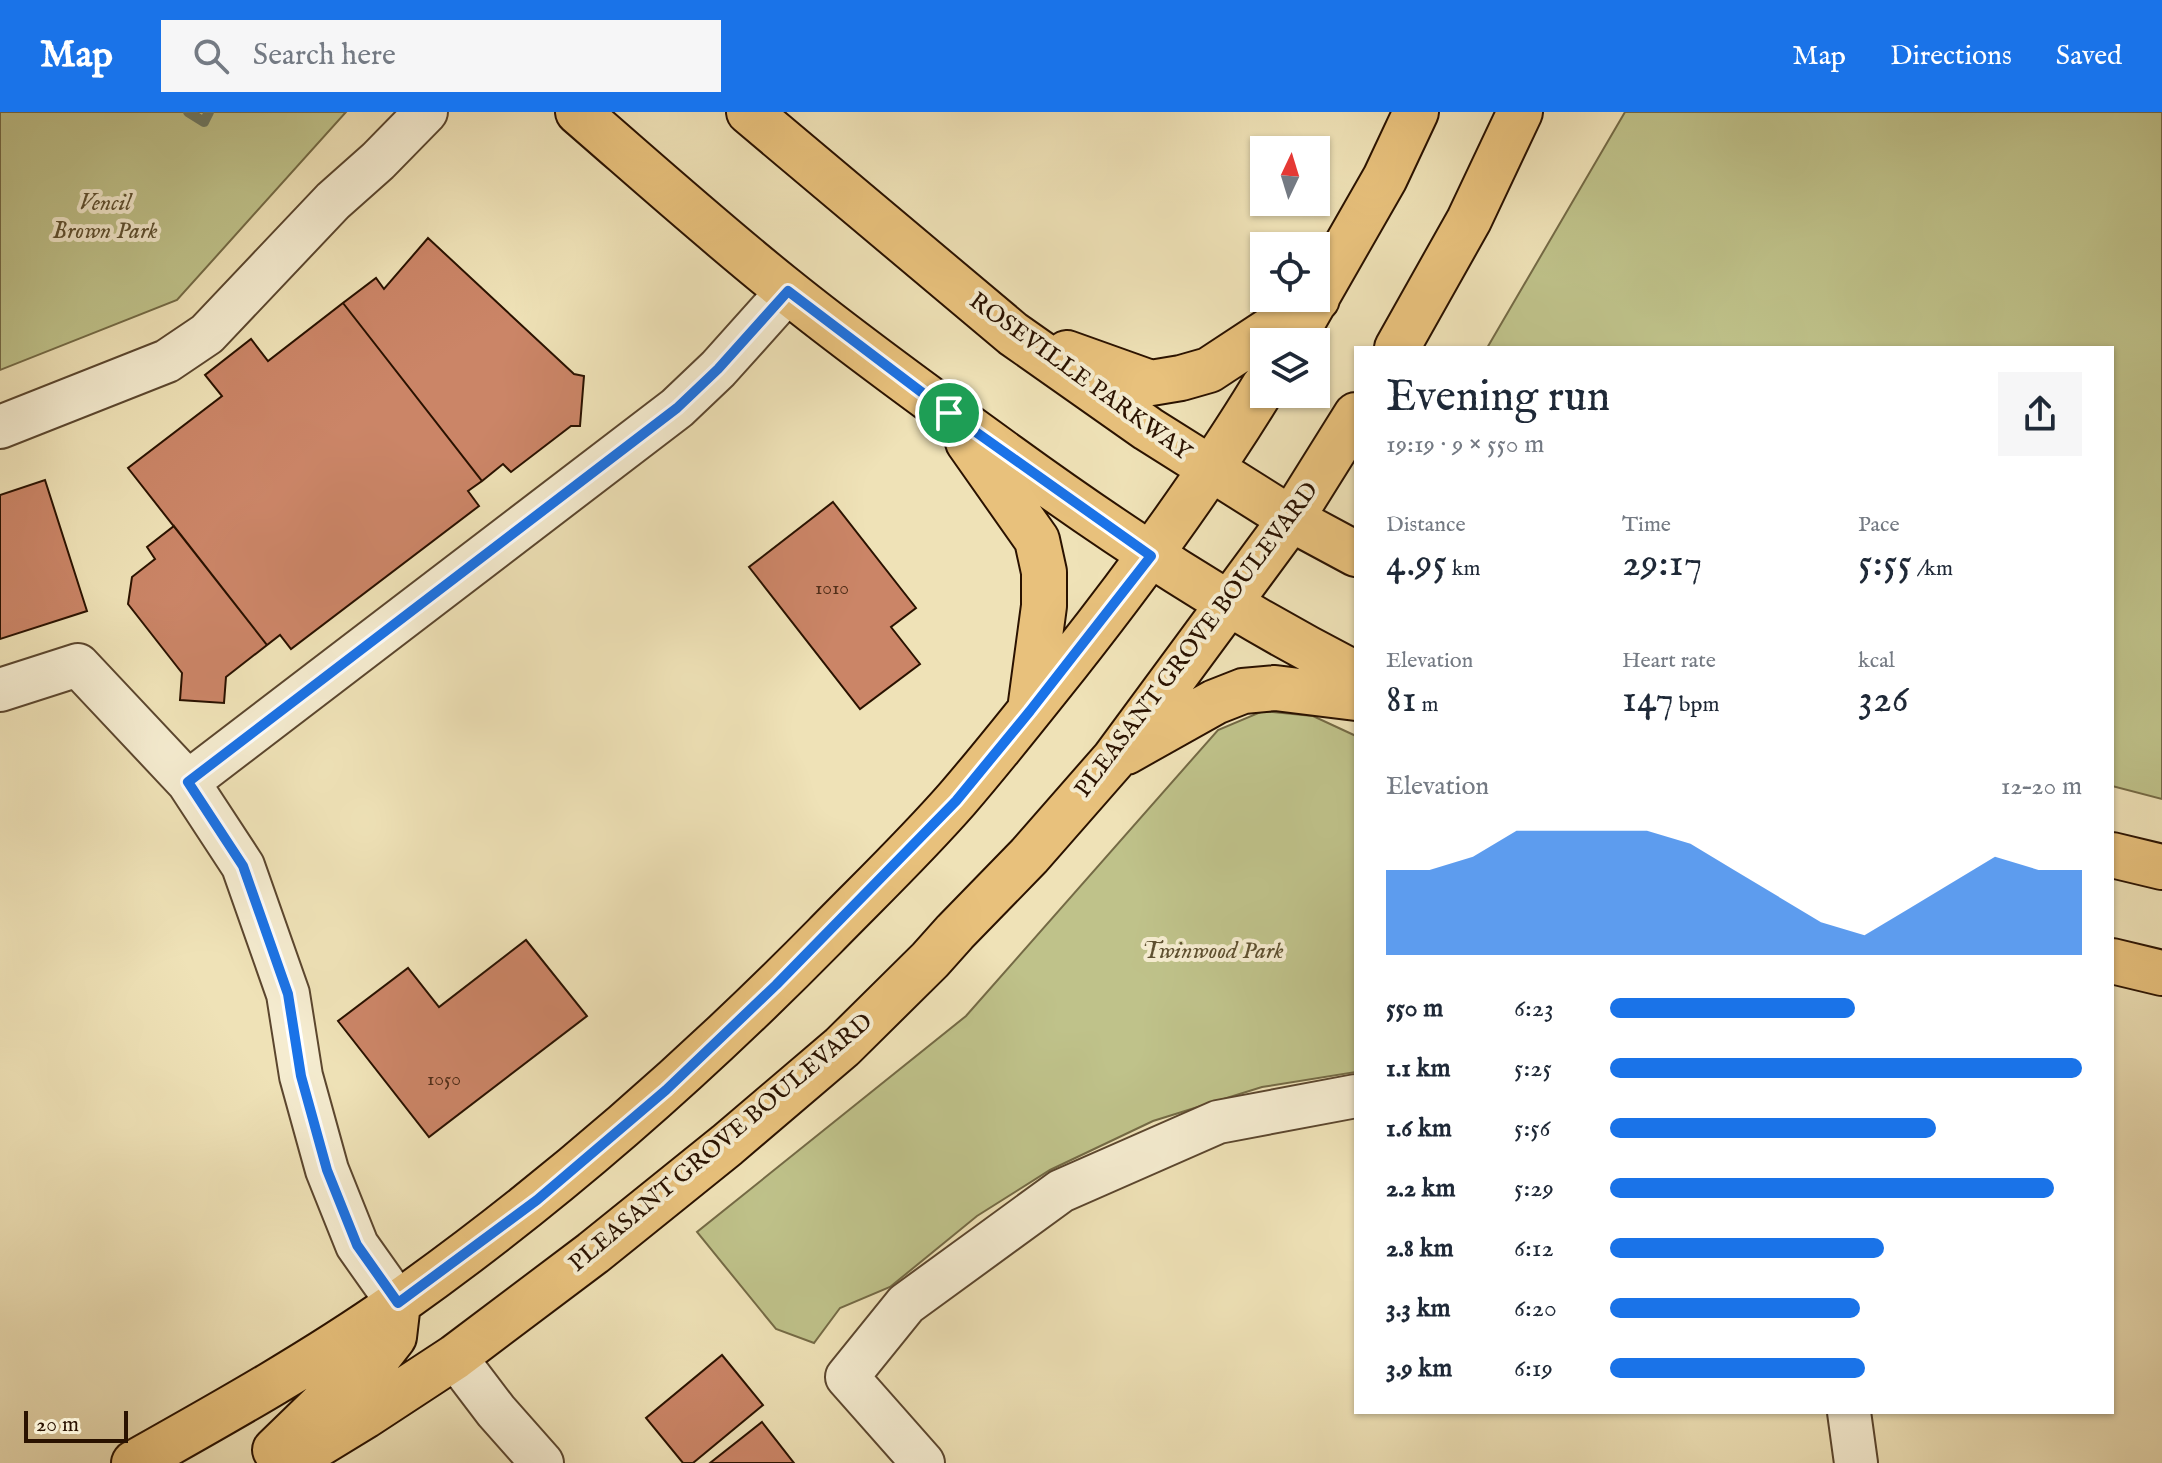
<!DOCTYPE html>
<html lang="en">
<head>
<meta charset="utf-8">
<style>
  body { margin:0; font-family:"IM FELL English",serif; background:#f6f6f7; color:#1f2937; height:100vh; display:flex; flex-direction:column; font-size:30px; white-space:nowrap }
  * { box-sizing:border-box; margin:0 }
  p { font-size:26px; color:#747a83 }
  .icon { flex:none; width:44px; height:44px; fill:none; stroke:currentColor; stroke-width:2; stroke-linecap:round; stroke-linejoin:round }
  .map { position:relative; flex:1; overflow:hidden }
  .drawer { position:absolute; left:1354px; top:234px; width:760px; height:1068px; display:flex; flex-direction:column; background:#fff; border-radius:0px; box-shadow:0 2px 6px #0004 }
  .drawer>* { flex:none }
  .needle { width:52px; rotate:4deg }
  .controls { position:absolute; left:1250px; top:24px; display:grid; gap:16px }
  .controls a { display:grid; place-items:center; width:80px; height:80px; border-radius:0px; background:#fff; box-shadow:0 2px 6px #0004; font-size:40px }
  .scale { position:absolute; left:24px; bottom:20px; width:104px; box-sizing:border-box; padding-left:8px; border:4px solid #2a1200; border-top:0; font-size:22px; line-height:28px; white-space:nowrap; color:#2a1200; -webkit-text-stroke:6px #f5ecd0; paint-order:stroke }
  .pin { position:absolute; display:grid; place-items:center; width:68px; height:68px; color:#fff; margin:-34px; border:4px solid #fff; border-radius:50%; box-shadow:0 2px 8px #0007 }
  .round { display:grid; place-items:center; flex:none; width:84px; height:84px; border-radius:0px; background:#f6f6f7 }
  .headline { display:flex; align-items:center; justify-content:space-between; height:136px; padding:0 32px }
  h1 { font-size:44px; font-weight:600; line-height:60px }
  .figures { display:grid; grid-template-columns:repeat(3,1fr); gap:12px; height:136px; padding:8px 32px }
  .figures div { display:grid; align-content:center }
  .figures b { font-size:40px; font-weight:600 }
  .figures small { font-size:22px; font-weight:400 }
  .figures p { font-size:22px }
  .chart { height:224px; padding:16px 32px }
  .chart p { display:flex; justify-content:space-between }
  .chart svg { width:100%; height:144px; margin-top:8px; fill:#1a73e8; opacity:.7 }
  ul { padding:0 32px; list-style:none; font-size:26px }
  li { display:grid; grid-template-columns:128px 96px 1fr; align-items:center; height:60px }
  li i { height:20px; border-radius:10px; background:#1a73e8 }
  header { display:flex; align-items:center; gap:48px; box-sizing:border-box; height:112px; padding:0 40px; background:#1a73e8; color:#fff }
  header strong { font-size:38px }
  nav { display:flex; gap:44px; margin-inline-start:auto; font-size:28px }
  .search { width:560px; height:72px; background:#f6f6f7; display:flex; align-items:center; gap:20px; box-sizing:border-box; padding:0 28px; border-radius:0px; color:#747a83; font-size:30px }
  .map>svg:first-child { display:block }
  .green { fill:#bfc28a; stroke:#746a45; stroke-width:2 }
  .lines { fill:none; stroke-linecap:round; stroke-linejoin:round }
  .stream { stroke:#6e7a65; stroke-width:10 }
  .building { fill:#cb8567; stroke:#2a1200; stroke-width:2 }
  .minor-casing { stroke:#5b462e; stroke-width:46 }
  .major-casing { stroke:#2a1200; stroke-width:48 }
  .minor { stroke:#f5ecd0; stroke-width:42 }
  .major { stroke:#e8c17c; stroke-width:44 }
  .route-casing { stroke:#fff; stroke-width:16 }
  .route { stroke:#1a73e8; stroke-width:10 }
  .labels { text-anchor:middle; dominant-baseline:central; stroke-width:8; stroke-linejoin:round; paint-order:stroke }
  .number-label { font-size:20px; fill:#522f1a }
  .park-label { font-size:24px; font-style:italic; fill:#5e5030; stroke:#f5ecd0 }
  .street-label { font-size:24px; fill:#2a1200; stroke:#f5ecd0 }
</style>
</head>
<body>
<header>
<strong>Map</strong>
<div class="search"><svg class="icon" aria-label="search" viewBox="0 0 24 24"><circle cx="10" cy="10" r="6"/><path d="M15 15l6 6"/></svg>Search here</div>
<nav><a>Map</a><a>Directions</a><a>Saved</a></nav>
</header>
<div class="map">
<svg width="2162" height="1351" viewBox="0 0 2162 1351">
  <rect width="100%" height="100%" fill="#efe2b7"/>
  <filter id="stains"><feTurbulence type="fractalNoise" baseFrequency=".0025" numOctaves="4"/><feColorMatrix values="0 0 0 0 .2 0 0 0 0 .09 0 0 0 0 .02 0 0 0 .5 -.17"/></filter>
  <radialGradient id="worn" r=".72"><stop offset=".6" stop-color="#630" stop-opacity="0"/><stop offset="1" stop-color="#630" stop-opacity=".3"/></radialGradient>
  <path class="green" d="M0 0H346L177 188 0 258Z
    M1625 0H2162V687L2112 674V236H1487Z
    M1263 599 1313 604 1356 624V960L1262 975 1153 1009 1050 1058 977 1104 890 1175 840 1196 814 1231 776 1217 697 1120 966 904 1218 618Z"/>
  <g class="lines">
    <path class="stream" d="M188 0 204 10 209 0"/>
  </g>
  <path class="building" d="M428 126 574 262 584 264 580 314H571L511 360 503 352 482 369 343 191 376 166 384 177Z
    M343 191 482 369 468 379 479 394 291 537 280 523 267 533 128 356 222 284 205 263 251 227 268 249Z
    M45 368 87 499 0 527V383Z
    M833 390 916 496 891 515 920 552 860 597 749 455Z
    M174 414 267 533 226 565 224 591 180 588 182 561 128 492 132 465 155 447 147 435Z
    M526 828 587 904 429 1025 338 909 408 856 439 895Z
    M722 1243 763 1293 693 1351H683L646 1306Z
    M762 1310 794 1351H710Z"/>
  <g class="lines">
    <g class="minor-casing">
      <path id="minor" d="M0 315 167 249 207 222 333 89 378 49 426 0
        M0 578 78 553 188 670 243 754 288 882 301 964 327 1058 357 1133 398 1191
        M188 670 677 296 718 257 788 179
        M455 1245 496 1299 542 1351
        M1849 1300 1856 1351
        M923 1351 847 1265 906 1192 1061 1079 1218 1010 1356 984"/>
    </g>
    <g class="major-casing">
      <path id="major" d="M578 0C646 59 714 120 785 177 857 235 933 290 1008 344 1121 426 1231 498 1356 562
        M749 0 1013 222 1148 317 1291 407 1356 442
        M1302 211 1385 66 1416 0
        M1397 236 1469 108 1520 0
        M1067 241 1151 271 1181 266 1209 258 1317 187
        M968 330 1037 428 1044 460V494L1030 598
        M1126 640 1215 590 1243 579 1275 576 1356 586
        M2112 743 2162 755
        M2112 849 2162 861
        M275 1338 343 1272 373 1252 394 1225 398 1191
        M134 1351C223 1301 314 1250 398 1191 552 1082 693 958 825 824 869 779 915 735 957 687 995 643 1031 597 1067 552 1138 462 1205 371 1264 274
        M288 1351 365 1304 455 1245 593 1141 727 1033 842 935 930 848 955 820 1029 744 1114 647 1291 407 1356 303"/>
    </g>
    <use href="#minor" class="minor"/>
    <use href="#major" class="major"/>
  </g>
  <g class="lines">
    <g class="route-casing">
      <path id="route" d="M788 179 949 301 1151 444 1030 599 956 689 776 873 666 978 537 1088 398 1191 357 1133 327 1058 301 964 288 882 243 754 188 670 677 296 718 257Z"/>
    </g>
    <use href="#route" class="route"/>
  </g>
  <g class="labels">
    <g class="number-label">
      <text x="832" y="476">1010</text>
      <text x="444" y="967">1050</text>
    </g>
    <g class="park-label">
      <text x="105" y="91">Vencil<tspan x="105" dy="28">Brown Park</tspan></text>
      <text x="1213" y="839">Twinwood Park</text>
    </g>
    <g class="street-label">
      <text transform="translate(1080 265) rotate(36)">ROSEVILLE PARKWAY</text>
      <text transform="translate(1197 528) rotate(-53)">PLEASANT GROVE BOULEVARD</text>
      <text transform="translate(721 1031) rotate(-40)">PLEASANT GROVE BOULEVARD</text>
    </g>
  </g>
  <rect width="100%" height="100%" filter="url(#stains)"/>
  <rect width="100%" height="100%" fill="url(#worn)"/>
</svg>
<div class="controls">
<a><svg class="needle" viewBox="-14 -14 28 28"><path d="M0-13l5 13h-10z" fill="#e53935"/><path d="M0 13l5-13h-10z" fill="#747a83"/></svg></a>
<a><svg class="icon" aria-label="locate" viewBox="0 0 24 24"><circle cx="12" cy="12" r="6"/><path d="M12 2v4M12 18v4M2 12h4M18 12h4"/></svg></a>
<a><svg class="icon" aria-label="layers" viewBox="0 0 24 24"><path d="M12 4l9 5-9 5-9-5zM3 14l9 5 9-5"/></svg></a>
</div>
<div class="scale">20 m</div>
<div class="pin" style="left:949px;top:301px;background:#1e9e55"><svg class="icon" aria-label="arrive" viewBox="0 0 24 24"><path d="M6 21V4h12l-3 4 3 4H6"/></svg></div>
<section class="drawer">
<div class="headline"><div><h1>Evening run</h1><p>19:19 · 9 × 550 m</p></div><a class="round"><svg class="icon" aria-label="share" viewBox="0 0 24 24"><path d="M12 15V3M7 8l5-5 5 5M5 13v7h14v-7"/></svg></a></div>
<div class="figures">
<div><p>Distance</p><b>4.95<small> km</small></b></div>
<div><p>Time</p><b>29:17</b></div>
<div><p>Pace</p><b>5:55<small> /km</small></b></div>
</div>
<div class="figures">
<div><p>Elevation</p><b>81<small> m</small></b></div>
<div><p>Heart rate</p><b>147<small> bpm</small></b></div>
<div><p>kcal</p><b>326</b></div>
</div>
<div class="chart"><p><span>Elevation</span>12–20 m</p>
<svg viewBox="0 0 160 44" preserveAspectRatio="none"><path d="M0 44V18L10 18L20 14L30 6L40 6L50 6L60 6L70 10L80 18L90 26L100 34L110 38L120 30L130 22L140 14L150 18L160 18V44z"/></svg>
</div>
<ul>
<li><b>550 m</b>6:23<i style="width:52%"></i></li>
<li><b>1.1 km</b>5:25<i style="width:100%"></i></li>
<li><b>1.6 km</b>5:56<i style="width:69%"></i></li>
<li><b>2.2 km</b>5:29<i style="width:94%"></i></li>
<li><b>2.8 km</b>6:12<i style="width:58%"></i></li>
<li><b>3.3 km</b>6:20<i style="width:53%"></i></li>
<li><b>3.9 km</b>6:19<i style="width:54%"></i></li>
</ul>
</section>
</div>
</body>
</html>
